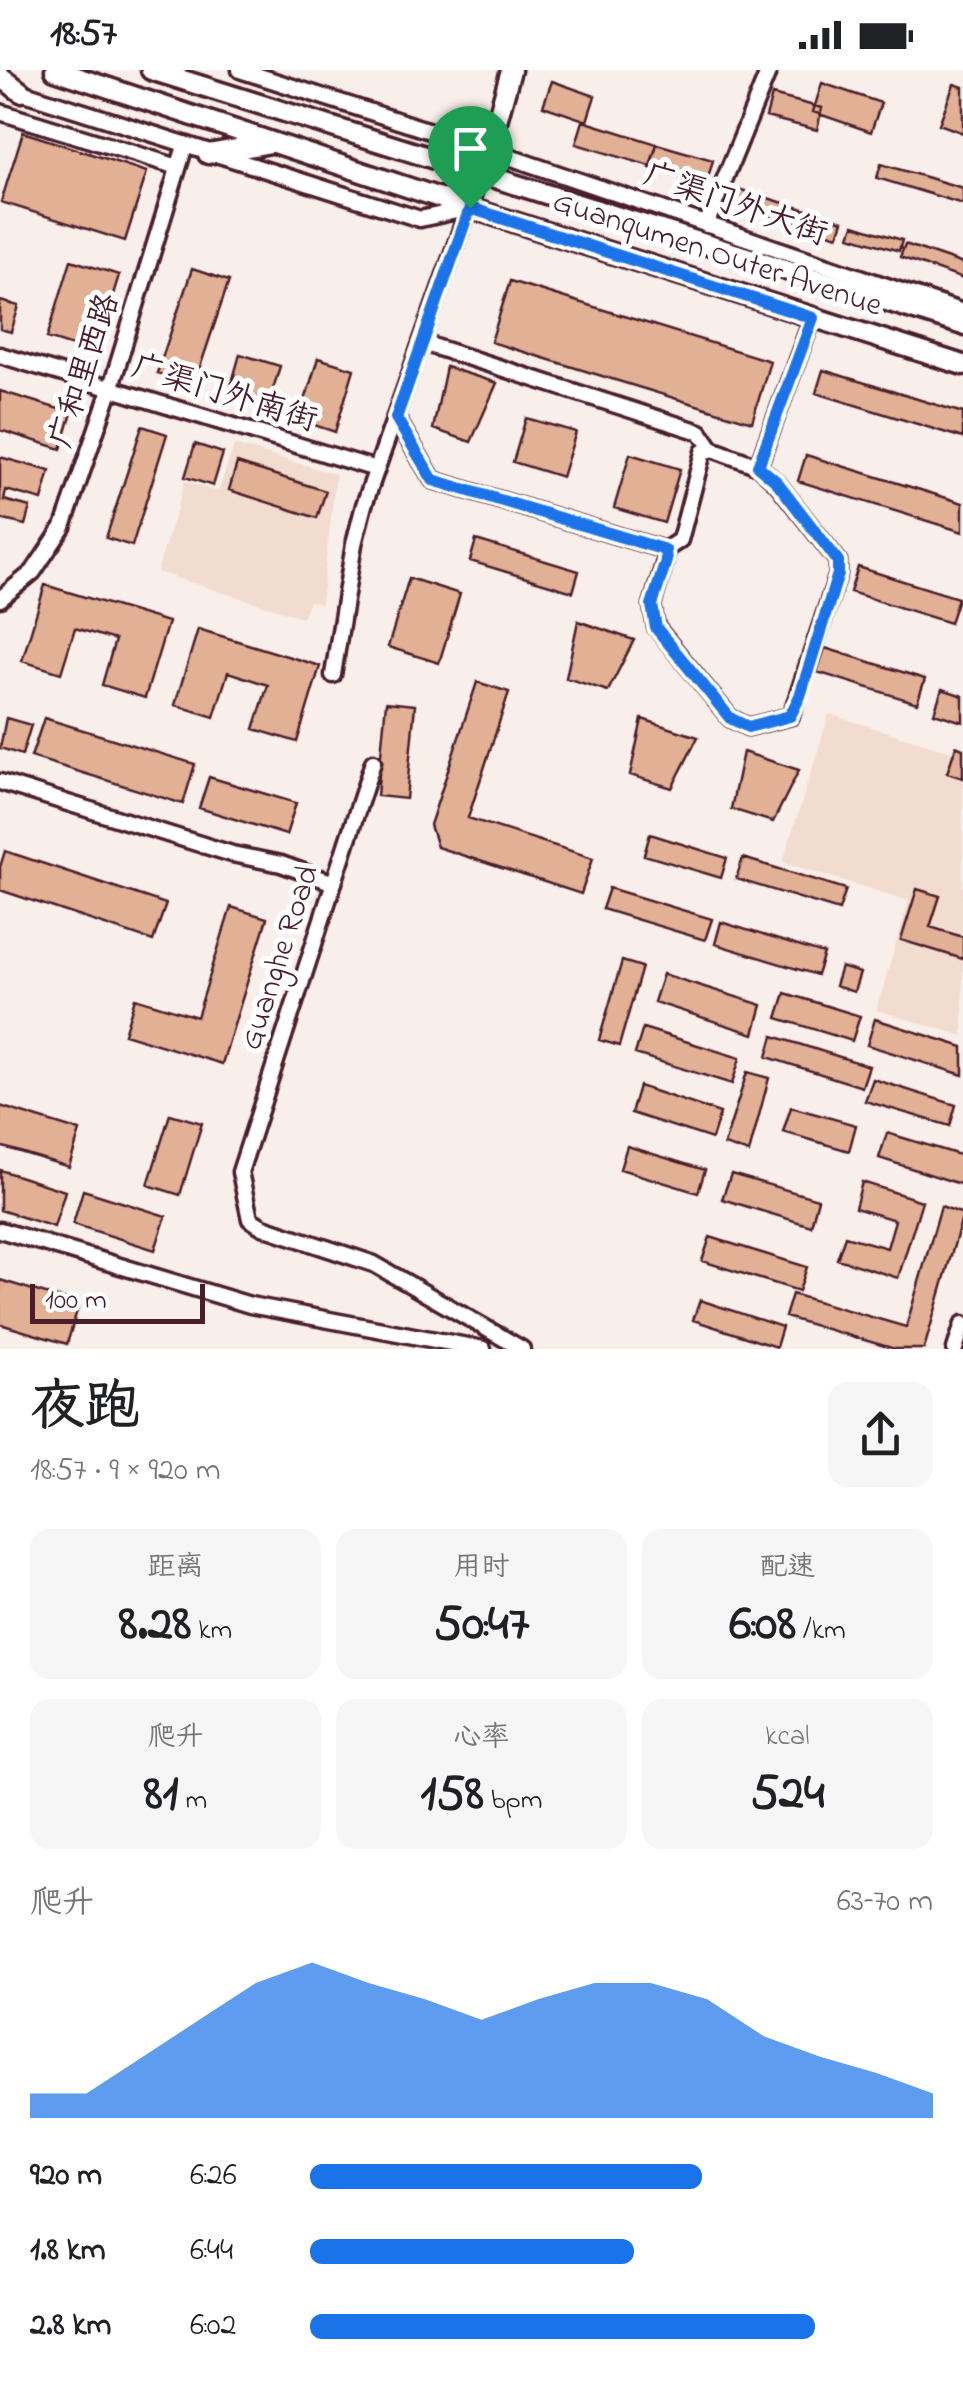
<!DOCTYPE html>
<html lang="zh">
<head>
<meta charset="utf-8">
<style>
  body { margin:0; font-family:"Indie Flower","LXGW WenKai TC",sans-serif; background:#f6f6f6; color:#202124; height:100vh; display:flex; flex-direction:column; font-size:38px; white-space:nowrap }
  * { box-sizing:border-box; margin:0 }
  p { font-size:32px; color:#757577 }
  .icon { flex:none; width:55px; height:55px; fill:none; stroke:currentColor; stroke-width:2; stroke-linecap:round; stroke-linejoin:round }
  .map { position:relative; height:1279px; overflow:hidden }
  .side { display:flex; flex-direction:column; background:#fff; flex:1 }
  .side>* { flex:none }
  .scale { position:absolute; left:30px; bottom:25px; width:175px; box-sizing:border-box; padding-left:10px; border:5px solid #4a1f2b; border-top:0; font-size:28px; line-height:35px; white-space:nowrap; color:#4a1f2b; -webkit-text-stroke:8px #fff; paint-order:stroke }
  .pin { position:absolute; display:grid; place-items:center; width:85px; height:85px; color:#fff; margin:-102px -42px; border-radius:50% 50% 50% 0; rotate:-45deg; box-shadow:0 0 10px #0007 }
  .pin .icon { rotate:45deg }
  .round { display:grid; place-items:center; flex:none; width:105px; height:105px; border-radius:20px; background:#f6f6f6 }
  .overview { display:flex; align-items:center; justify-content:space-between; height:170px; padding:0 30px }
  h1 { font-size:55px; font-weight:700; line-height:75px }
  .stats { display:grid; grid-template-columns:repeat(3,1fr); gap:15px; height:170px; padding:10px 30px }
  .stats div { display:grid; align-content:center; border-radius:20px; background:#f6f6f6; text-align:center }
  .stats b { font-size:50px; font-weight:700 }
  .stats small { font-size:28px; font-weight:400 }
  .stats p { font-size:28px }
  .chart { height:280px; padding:20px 30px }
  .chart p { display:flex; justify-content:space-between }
  .chart svg { width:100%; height:180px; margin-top:10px; fill:#1a73e8; opacity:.7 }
  ul { padding:0 30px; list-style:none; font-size:32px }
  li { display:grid; grid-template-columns:160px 120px 1fr; align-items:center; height:75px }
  li i { height:25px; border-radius:12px; background:#1a73e8 }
  .status { display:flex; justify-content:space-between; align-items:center; height:70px; padding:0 50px; background:#fff; direction:ltr }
  .status svg { height:28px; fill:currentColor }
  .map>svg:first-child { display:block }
  .built { fill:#f2dcd0 }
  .building { fill:#e2b094; stroke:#4a1f2b; stroke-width:2.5 }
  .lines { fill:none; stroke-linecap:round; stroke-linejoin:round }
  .minor-casing { stroke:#4a1f2b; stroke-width:21 }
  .major-casing { stroke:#4a1f2b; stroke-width:25 }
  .minor { stroke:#fff; stroke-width:14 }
  .major { stroke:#fff; stroke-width:18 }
  .route-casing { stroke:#fff; stroke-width:20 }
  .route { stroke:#1a73e8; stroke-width:12 }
  .labels { text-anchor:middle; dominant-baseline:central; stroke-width:10; stroke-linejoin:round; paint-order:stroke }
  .street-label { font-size:32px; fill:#4a1f2b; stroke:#fff }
</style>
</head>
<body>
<div class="status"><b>18:57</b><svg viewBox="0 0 49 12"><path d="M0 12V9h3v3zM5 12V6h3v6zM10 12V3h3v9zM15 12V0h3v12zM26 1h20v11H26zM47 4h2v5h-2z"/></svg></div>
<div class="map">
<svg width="963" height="1279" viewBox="0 0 963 1279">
  <rect width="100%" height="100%" fill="#f9efea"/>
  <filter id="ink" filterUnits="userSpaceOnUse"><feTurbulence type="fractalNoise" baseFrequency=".01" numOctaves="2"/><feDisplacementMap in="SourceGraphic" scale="20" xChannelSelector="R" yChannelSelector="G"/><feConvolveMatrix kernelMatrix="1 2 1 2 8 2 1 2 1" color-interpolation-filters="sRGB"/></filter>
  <g filter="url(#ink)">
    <path class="built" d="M234 375 336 404 321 534 309 531 302 547 157 502 185 411 218 422Z
      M829 644 963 685V966L876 940 909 831 783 792Z"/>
    <path class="building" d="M552 11 595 26 587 51 543 36Z
      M822 13 881 33 871 62 813 42Z
      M954 14 963 17V63L939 54Z
      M772 25 822 38 817 60 766 47Z
      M583 51 657 74 650 96 576 74Z
      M23 62 147 102 125 171 1 132Z
      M657 74 713 90 706 115 650 98Z
      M881 94 963 118V134L877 108Z
      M735 118 843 151 838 166 731 133Z
      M854 155 902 170 899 181 850 166Z
      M905 174 963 194V209L900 187Z
      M71 190 119 205 95 283 47 268Z
      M192 199 229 211 194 315 157 303Z
      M510 211 770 291 752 352 491 272Z
      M0 231 19 236 11 262 0 259Z
      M240 284 280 296 267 339 228 327Z
      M318 288 354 299 335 362 299 350Z
      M446 297 497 313 471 372 433 359Z
      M823 300 963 343V368L816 323Z
      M0 321 72 343 61 379 0 360Z
      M526 348 576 362 562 407 513 392Z
      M142 356 167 364 132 476 106 468Z
      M195 374 223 383 213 416 185 407Z
      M630 384 680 399 664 453 614 438Z
      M806 385 963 433V462L798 411Z
      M0 387 50 401 42 430 6 420 4 430 30 437 25 455 0 449Z
      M237 393 326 421 317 448 229 420Z
      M476 470 579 501 573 522 470 491Z
      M858 497 958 528 950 553 850 522Z
      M409 508 460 524 439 593 388 577Z
      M45 515 168 552 145 628 102 615 115 570 75 558 61 603 22 591Z
      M578 551 634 570 608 621 566 608Z
      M198 559 320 596 297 672 254 659 268 615 228 602 214 647 175 635Z
      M825 578 925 609 917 633 817 602Z
      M477 612 509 622 468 748 593 788 581 824 437 777 430 755Z
      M942 619 963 626V652L934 643Z
      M386 632 415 635 406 729 377 726Z
      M6 648 31 655 22 685 0 678Z
      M44 648 195 694 183 734 31 687Z
      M642 649 698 667 672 718 630 705Z
      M956 676 963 679V708L947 703Z
      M743 682 799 700 773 752 731 739Z
      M209 707 296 733 286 765 199 738Z
      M650 764 727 788 721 808 644 785Z
      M5 781 166 834 153 871 0 820V797Z
      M743 788 846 819 839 840 736 809Z
      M609 818 712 849 705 870 602 839Z
      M917 819 940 826 930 857 963 867V889L901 870Z
      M231 837 267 848 222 994 124 964 135 928 197 947Z
      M721 852 824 884 817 905 715 874Z
      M622 891 642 897 619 976 599 970Z
      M841 897 860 903 854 922 835 916Z
      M663 904 762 935 754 964 654 932Z
      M785 923 860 946 852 971 777 948Z
      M875 949 963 977V1005L867 975Z
      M643 958 740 988 732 1014 635 984Z
      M773 966 869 996 862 1017 767 987Z
      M747 1002 769 1008 749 1083 724 1075Z
      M873 1009 956 1035 950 1056 865 1031Z
      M639 1016 720 1043 712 1069 631 1043Z
      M0 1036 80 1061 69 1097 0 1076Z
      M791 1037 856 1055 849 1081 783 1062Z
      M170 1044 202 1053 180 1125 148 1115Z
      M887 1063 963 1086V1115L879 1088Z
      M627 1076 705 1100 698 1123 620 1099Z
      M0 1100 65 1121 54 1157 0 1140Z
      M731 1104 818 1129 811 1156 722 1129Z
      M862 1112 922 1131 898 1208 837 1189 845 1166 887 1178 895 1150 855 1138Z
      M83 1120 166 1146 155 1180 73 1154Z
      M941 1136 963 1144 924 1279H895L785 1247 792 1224 906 1257Z
      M710 1167 807 1197 799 1221 702 1191Z
      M0 1210 79 1234 67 1274 0 1254Z
      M700 1230 782 1257 776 1277 693 1250Z"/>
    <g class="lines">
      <g class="minor-casing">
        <path id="minor" d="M240 0 489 80 963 242
          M15 20 420 149 470 138
          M0 42 178 97
          M706 155 769 0
          M423 273 700 362 712 379
          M0 285 376 399
          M396 348 433 410 665 480 680 470 703 382 712 379 758 396 777 413 838 491V504L791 646 748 657 730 648 656 557 652 535 665 491V480
          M758 396 813 247
          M0 529 33 502 63 457 110 320 185 76
          M333 605 354 474 364 435 489 80
          M373 692 240 1102 250 1149 263 1157 374 1194 522 1279
          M0 712 232 784 281 794 334 813
          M0 1160 250 1235 483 1279
          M955 1279 963 1254"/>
      </g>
      <g class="major-casing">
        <path id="major" d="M55 0 470 138 963 295
          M151 0 963 255
          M0 6 21 22
          M489 80 511 0
          M208 84 271 73"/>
      </g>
      <use href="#minor" class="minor"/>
      <use href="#major" class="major"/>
    </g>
  </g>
  <g class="lines" filter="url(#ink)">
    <g class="route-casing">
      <path id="route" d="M470 138 813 248 758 396 777 412 838 491V504L800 626 790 646 748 657 730 648 656 558 652 535 666 491 665 480 433 410 396 348Z"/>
    </g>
    <use href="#route" class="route"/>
  </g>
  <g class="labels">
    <g class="street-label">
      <text transform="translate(735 136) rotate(19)">广渠门外大街</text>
      <text transform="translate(717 185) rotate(18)">Guanqumen Outer Avenue</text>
      <text transform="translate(86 301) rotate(-72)">广和里西路</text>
      <text transform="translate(224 325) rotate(17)">广渠门外南街</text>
      <text transform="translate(281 888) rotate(-72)">Guanghe Road</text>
    </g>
  </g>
</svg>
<div class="scale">100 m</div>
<div class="pin" style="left:470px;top:138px;background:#1e9e55"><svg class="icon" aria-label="arrive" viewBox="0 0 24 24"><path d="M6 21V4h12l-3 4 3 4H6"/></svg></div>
</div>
<section class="side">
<div class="overview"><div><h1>夜跑</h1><p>18:57 · 9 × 920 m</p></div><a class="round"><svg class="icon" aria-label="share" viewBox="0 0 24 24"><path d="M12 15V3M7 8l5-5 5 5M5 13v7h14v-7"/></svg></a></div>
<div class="stats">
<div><p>距离</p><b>8.28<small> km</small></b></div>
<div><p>用时</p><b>50:47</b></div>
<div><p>配速</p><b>6:08<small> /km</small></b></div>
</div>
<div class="stats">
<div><p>爬升</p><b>81<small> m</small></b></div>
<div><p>心率</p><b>158<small> bpm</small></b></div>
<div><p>kcal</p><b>524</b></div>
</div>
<div class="chart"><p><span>爬升</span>63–70 m</p>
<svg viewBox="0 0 160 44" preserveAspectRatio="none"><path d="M0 44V38L10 38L20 29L30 20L40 11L50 6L60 11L70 15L80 20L90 15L100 11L110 11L120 15L130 24L140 29L150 33L160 38V44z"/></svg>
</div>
<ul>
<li><b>920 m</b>6:26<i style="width:63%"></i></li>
<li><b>1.8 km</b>6:44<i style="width:52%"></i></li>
<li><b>2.8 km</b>6:02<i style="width:81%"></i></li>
</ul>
</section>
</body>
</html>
